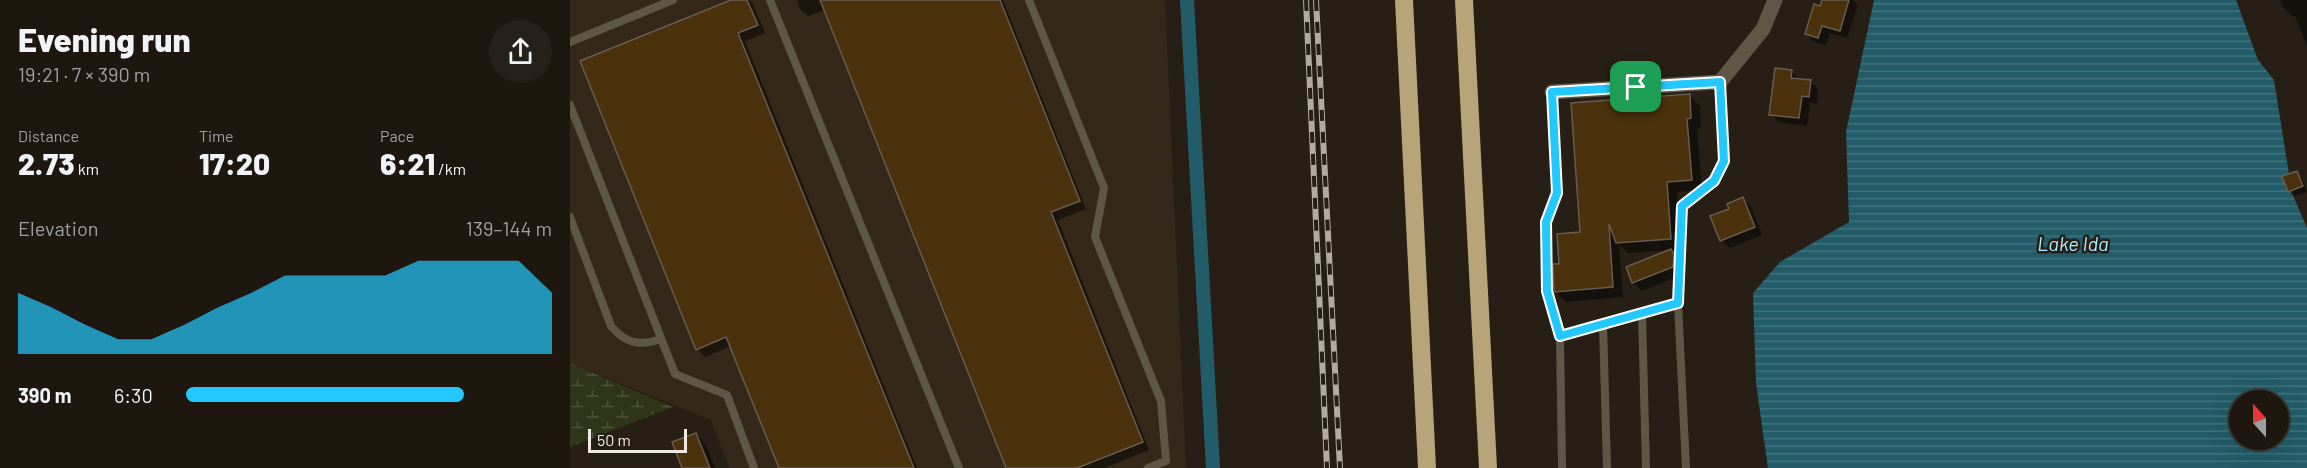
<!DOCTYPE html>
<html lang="en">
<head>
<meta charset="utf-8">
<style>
  body { margin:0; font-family:Barlow,sans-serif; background:#252019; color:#f1f3f6; height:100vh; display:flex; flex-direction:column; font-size:22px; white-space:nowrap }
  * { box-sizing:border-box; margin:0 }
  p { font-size:20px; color:#a09f9f }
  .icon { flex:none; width:33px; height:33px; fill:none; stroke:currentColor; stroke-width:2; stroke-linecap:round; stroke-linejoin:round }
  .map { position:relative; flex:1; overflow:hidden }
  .sheet { display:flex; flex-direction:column; background:#1d1710; width:570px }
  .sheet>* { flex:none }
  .needle { width:39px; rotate:339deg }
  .tools { position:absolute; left:1659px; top:390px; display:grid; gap:12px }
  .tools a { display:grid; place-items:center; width:60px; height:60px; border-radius:50%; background:#1d1710; box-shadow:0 6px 24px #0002,0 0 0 2px #3b3630; font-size:30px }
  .scale { position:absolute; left:18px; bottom:15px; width:99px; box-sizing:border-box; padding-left:6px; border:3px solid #efe9e3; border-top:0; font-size:16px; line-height:21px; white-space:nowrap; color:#efe9e3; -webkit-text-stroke:4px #271f15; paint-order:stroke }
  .pin { position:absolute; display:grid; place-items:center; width:51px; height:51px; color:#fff; margin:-26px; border-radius:12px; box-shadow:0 3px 9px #0006 }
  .round { display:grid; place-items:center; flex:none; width:63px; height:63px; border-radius:32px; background:#252019 }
  .overview { display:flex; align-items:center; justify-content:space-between; height:102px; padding:0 18px }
  h1 { font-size:33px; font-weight:800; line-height:45px }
  .figures { display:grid; grid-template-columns:repeat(3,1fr); gap:9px; height:102px; padding:6px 18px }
  .figures div { display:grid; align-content:center }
  .figures b { font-size:30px; font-weight:800 }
  .figures small { font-size:16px; font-weight:400 }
  .figures p { font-size:16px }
  .chart { height:168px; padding:12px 18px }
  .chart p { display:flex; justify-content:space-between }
  .chart svg { width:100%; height:108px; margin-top:6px; fill:#23c9fe; opacity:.7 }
  ul { padding:0 18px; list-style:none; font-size:20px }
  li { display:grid; grid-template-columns:96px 72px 1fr; align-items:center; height:45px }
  li i { height:15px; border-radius:8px; background:#23c9fe }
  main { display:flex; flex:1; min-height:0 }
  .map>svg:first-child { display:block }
  .built { fill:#34281a }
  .wetland { fill:url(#wetland-marsh) }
  .water { fill:url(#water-rules); fill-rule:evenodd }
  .shadow { fill:#0007 }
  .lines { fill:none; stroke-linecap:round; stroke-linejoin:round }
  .canal { stroke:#215c68; stroke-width:14 }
  .building { fill:#4c310d; stroke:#665c51; stroke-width:1.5 }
  .lane { stroke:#5f5746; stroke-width:8 }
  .street { stroke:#5f5746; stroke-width:15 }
  .highway { stroke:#b7a478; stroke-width:18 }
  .rail-casing { stroke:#b1aba3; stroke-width:6 }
  .rail { stroke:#271f15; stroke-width:4; stroke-dasharray:11; stroke-linecap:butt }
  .route-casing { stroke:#fff; stroke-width:12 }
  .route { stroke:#23c9fe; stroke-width:8 }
  .labels { text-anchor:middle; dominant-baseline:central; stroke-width:5; stroke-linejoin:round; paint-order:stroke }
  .water-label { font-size:20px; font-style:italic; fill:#a6edff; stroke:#271f15 }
</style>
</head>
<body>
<main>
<section class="sheet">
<div class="overview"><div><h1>Evening run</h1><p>19:21 · 7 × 390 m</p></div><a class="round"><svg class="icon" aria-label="share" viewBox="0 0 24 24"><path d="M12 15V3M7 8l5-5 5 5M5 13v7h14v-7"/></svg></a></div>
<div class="figures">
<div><p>Distance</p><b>2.73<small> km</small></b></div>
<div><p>Time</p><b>17:20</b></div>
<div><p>Pace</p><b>6:21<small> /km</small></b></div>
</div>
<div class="chart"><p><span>Elevation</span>139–144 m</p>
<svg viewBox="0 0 160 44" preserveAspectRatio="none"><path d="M0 44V19L10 25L20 32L30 38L40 38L50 32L60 25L70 19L80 12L90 12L100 12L110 12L120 6L130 6L140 6L150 6L160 19V44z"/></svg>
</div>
<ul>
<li><b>390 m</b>6:30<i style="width:76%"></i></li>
</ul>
</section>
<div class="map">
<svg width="1737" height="468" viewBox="0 0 1737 468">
  <defs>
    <pattern id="wetland-marsh" width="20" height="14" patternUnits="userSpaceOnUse" patternTransform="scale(1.5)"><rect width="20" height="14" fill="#2f3518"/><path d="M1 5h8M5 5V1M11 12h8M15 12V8" fill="none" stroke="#4d5239"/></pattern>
    <pattern id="water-rules" width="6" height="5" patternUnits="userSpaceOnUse" patternTransform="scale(1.5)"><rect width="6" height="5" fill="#215c68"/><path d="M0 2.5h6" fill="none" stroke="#42737d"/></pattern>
  </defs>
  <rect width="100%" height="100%" fill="#271f15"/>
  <path class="built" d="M0 0H595L616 468H159L141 420 0 363Z"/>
  <path class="wetland" d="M0 363 103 407 0 447Z"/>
  <path class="water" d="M1304 0H1666L1688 60 1704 80 1722 193 1737 228V468H1198L1186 383 1183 293 1210 262 1279 222 1276 132ZM1670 400H1708V440H1670Z"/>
  <path class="shadow" d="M165 0H179L183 4 195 33 175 41 347 468H211L161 346 135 357 127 349Z
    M227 0H433L516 209 488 220 579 450 534 468H438L255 10 238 16 230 9Z
    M1254 0H1283L1288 5 1277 38 1260 33 1256 45 1244 42 1236 34Z
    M1710 0H1737V46L1725 16 1723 17 1713 7Z
    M1222 72 1230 80 1240 81 1248 89 1247 104 1240 103 1237 126 1209 122 1201 114Z
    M1119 96 1130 106 1131 128 1127 129 1132 190 1107 192 1111 249 1058 253 1049 244 1053 297 996 302 985 291 991 265 1012 233Z
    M1726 173 1732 178 1737 192 1724 196 1719 191Z
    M1173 199 1181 207 1192 235 1160 248 1152 240 1161 210Z
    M1101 251 1109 259 1111 275 1072 291 1064 283 1058 268Z
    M126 434 136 445 145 468H114Z"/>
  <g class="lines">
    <path class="canal" d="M617 0 643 468"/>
  </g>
  <path class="building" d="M161 0H177L188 25 168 33 344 468H209L156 337 126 350 10 61Z
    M250 0H430L510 201 481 212 573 442 507 468H436Z
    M1252 0H1279L1270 31 1252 26 1248 38 1235 34 1244 4 1250 6Z
    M1205 68 1222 70 1221 78 1241 80 1239 97 1232 96 1229 118 1199 115Z
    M1120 94 1121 118 1117 119 1122 180 1097 182 1101 239 1046 243 1039 224 1043 287 984 292 983 264H989L987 234 1010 232 1001 103Z
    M1727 171 1733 186 1718 192 1712 176Z
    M1173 197 1185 227 1150 241 1140 216 1159 209 1157 204Z
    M1101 249 1104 255 1103 267 1062 283 1056 267Z
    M126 433 140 468H112L102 442Z"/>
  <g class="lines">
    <path class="lane" d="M200 0 389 468
      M459 0 534 188 525 237 591 401 596 461 578 468
      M0 42 103 0
      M982 92 987 193 976 222 977 291 990 335
      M0 105 105 374 157 395 184 468
      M0 217 41 326C56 344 69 346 91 339
      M1072 313 1076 468
      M1033 324 1037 468
      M992 468 990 335 1108 303
      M1116 468 1108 303 1112 206 1144 181 1154 161 1150 82"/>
    <path class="street" d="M982 92 1150 82 1193 29 1205 0"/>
    <path class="highway" d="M834 0 857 468
      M894 0 918 468"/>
    <g class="rail-casing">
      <path id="rail" d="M736 0 757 468
        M746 0 770 468"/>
    </g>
    <use href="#rail" class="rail"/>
  </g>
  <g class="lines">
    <g class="route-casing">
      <path id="route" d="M1150 82 1154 161 1144 181 1112 206 1108 303 990 336 977 291 976 222 987 193 982 92Z"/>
    </g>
    <use href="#route" class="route"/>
  </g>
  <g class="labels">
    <g class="water-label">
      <text x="1503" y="243">Lake Ida</text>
    </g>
  </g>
</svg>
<div class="tools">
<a><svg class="needle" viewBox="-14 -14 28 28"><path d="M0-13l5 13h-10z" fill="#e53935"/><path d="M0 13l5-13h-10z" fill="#a09f9f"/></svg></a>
</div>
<div class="scale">50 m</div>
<div class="pin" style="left:1066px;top:87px;background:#1e9e55"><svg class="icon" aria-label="arrive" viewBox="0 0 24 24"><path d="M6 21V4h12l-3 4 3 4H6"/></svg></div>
</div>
</main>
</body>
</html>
